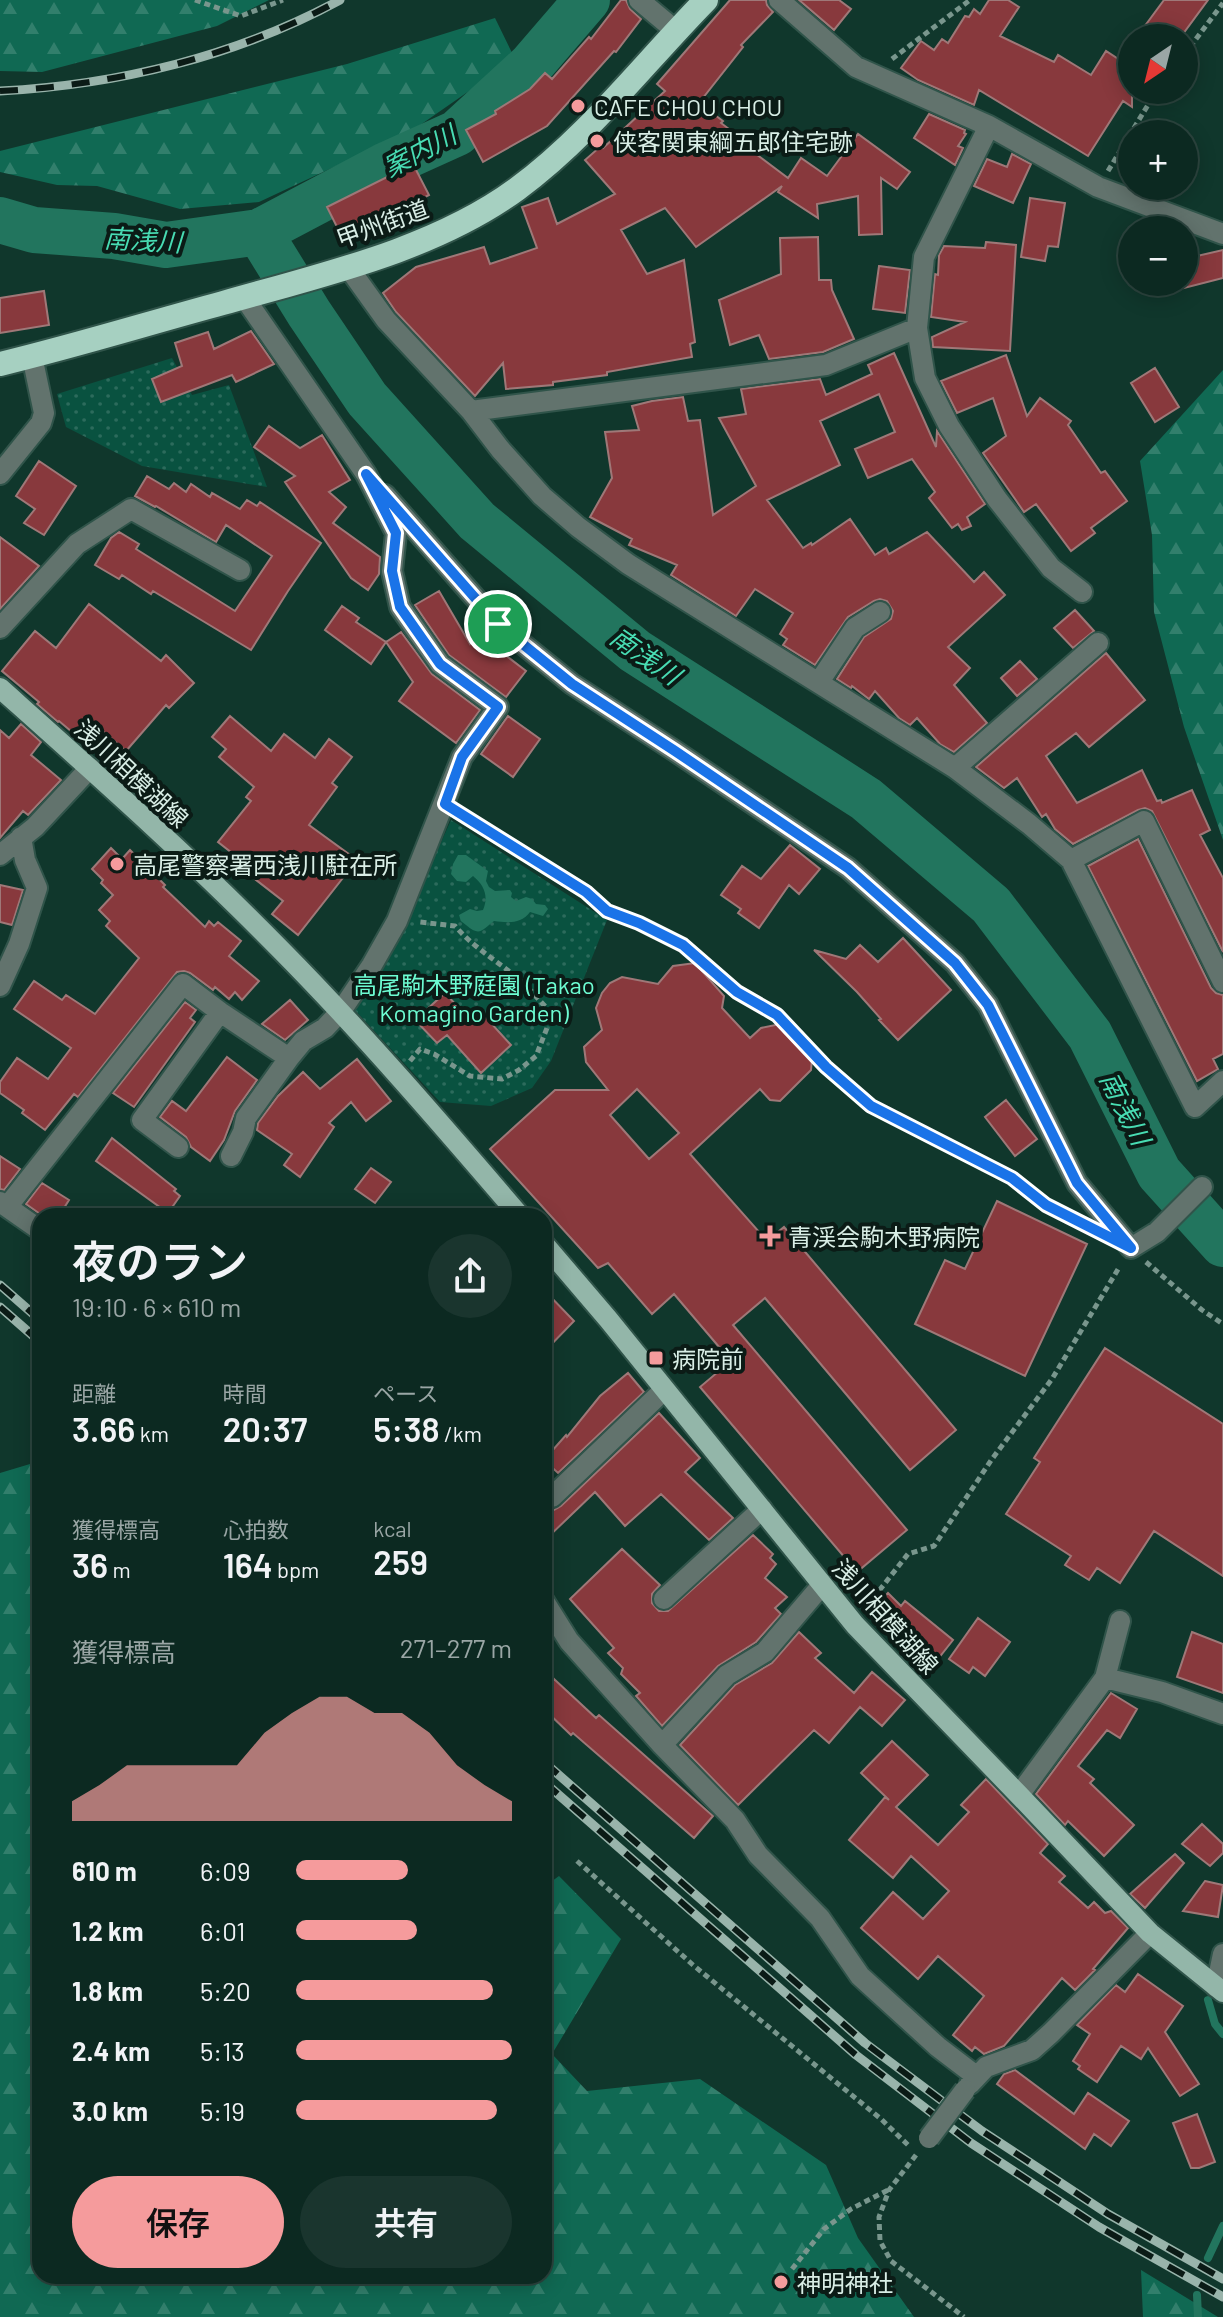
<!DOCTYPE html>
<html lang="ja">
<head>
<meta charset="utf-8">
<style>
  body { margin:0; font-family:Barlow,"Noto Sans JP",sans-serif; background:#1a352e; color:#f1f3f6; height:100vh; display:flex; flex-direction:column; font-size:30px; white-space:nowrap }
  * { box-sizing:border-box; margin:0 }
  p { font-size:26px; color:#9aa6a5 }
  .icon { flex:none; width:44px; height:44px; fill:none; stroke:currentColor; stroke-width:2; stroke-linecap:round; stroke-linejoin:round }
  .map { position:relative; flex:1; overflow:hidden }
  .drawer { position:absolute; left:32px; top:1208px; width:520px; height:1076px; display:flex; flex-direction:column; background:#0c2921; border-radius:24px; box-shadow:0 4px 20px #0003,0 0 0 2px #2c453f }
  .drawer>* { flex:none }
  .needle { width:52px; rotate:215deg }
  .fabs { position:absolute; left:1118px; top:24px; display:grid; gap:16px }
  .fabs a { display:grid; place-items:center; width:80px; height:80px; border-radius:50%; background:#0c2921; box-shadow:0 4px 20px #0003,0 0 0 2px #2c453f; font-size:40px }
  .pin { position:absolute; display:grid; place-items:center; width:68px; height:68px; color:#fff; margin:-34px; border:4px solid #fff; border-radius:50%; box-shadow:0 2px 8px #0007 }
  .round { display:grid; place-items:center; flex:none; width:84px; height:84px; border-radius:42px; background:#1a352e }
  .headline { display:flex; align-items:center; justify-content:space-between; height:136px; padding:0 40px }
  h1 { font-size:44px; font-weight:600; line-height:60px }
  .stats { display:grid; grid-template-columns:repeat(3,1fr); gap:12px; height:136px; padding:8px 40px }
  .stats div { display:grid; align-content:center }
  .stats b { font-size:34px; font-weight:600 }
  .stats small { font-size:22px; font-weight:400 }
  .stats p { font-size:22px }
  .chart { height:224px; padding:16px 40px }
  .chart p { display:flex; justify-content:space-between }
  .chart svg { width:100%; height:144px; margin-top:8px; fill:#f59b9c; opacity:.7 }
  .button { display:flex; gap:16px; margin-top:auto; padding:16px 40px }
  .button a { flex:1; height:92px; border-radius:48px; background:#f59b9c; color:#111; font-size:32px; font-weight:600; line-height:92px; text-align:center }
  .button a+a { background:#1a352e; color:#f1f3f6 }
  ul { padding:0 40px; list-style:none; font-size:26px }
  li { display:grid; grid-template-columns:128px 96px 1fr; align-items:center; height:60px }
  li i { height:20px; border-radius:10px; background:#f59b9c }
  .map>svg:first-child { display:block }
  .forest { fill:url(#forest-firs) }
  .park { fill:url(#park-dots) }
  .water { fill:#22755e }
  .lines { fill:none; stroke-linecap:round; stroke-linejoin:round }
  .stream { stroke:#22755e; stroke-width:8 }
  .river { stroke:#22755e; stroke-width:46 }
  .building { fill:#88393d; stroke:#9f7878; stroke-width:2; fill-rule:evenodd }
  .minor-casing { stroke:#30544a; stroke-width:24 }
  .major-casing { stroke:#30544a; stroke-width:24 }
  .highway-casing { stroke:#30544a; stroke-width:28 }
  .path { stroke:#79968d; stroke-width:5; stroke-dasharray:6 4; stroke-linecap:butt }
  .minor { stroke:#62736d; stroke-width:20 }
  .major { stroke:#93b6a9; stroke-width:20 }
  .highway { stroke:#a6d0c1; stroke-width:24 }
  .rail-casing { stroke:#99b4ab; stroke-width:9 }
  .rail { stroke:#0b1b16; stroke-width:6; stroke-dasharray:18; stroke-linecap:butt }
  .minor-bridge-casing { stroke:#30544a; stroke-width:24; stroke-linecap:butt }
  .minor-bridge { stroke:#62736d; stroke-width:20 }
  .route-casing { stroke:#fff; stroke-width:16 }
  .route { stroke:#1a73e8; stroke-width:10 }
  .poi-dot { fill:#f59b9c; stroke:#0b1b16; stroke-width:3 }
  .labels { text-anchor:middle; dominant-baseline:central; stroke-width:8; stroke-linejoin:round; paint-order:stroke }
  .poi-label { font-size:24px; fill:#d9eee6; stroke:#0b1b16; text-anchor:start }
  .street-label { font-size:24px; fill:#d9eee6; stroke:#0b1b16 }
  .park-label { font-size:24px; fill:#6dfcd2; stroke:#0b1b16 }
  .water-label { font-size:26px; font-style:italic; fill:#48dcb3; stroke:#0b1b16 }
</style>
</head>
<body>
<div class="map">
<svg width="1223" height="2317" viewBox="0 0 1223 2317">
  <defs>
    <pattern id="forest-firs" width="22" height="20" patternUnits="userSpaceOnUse" patternTransform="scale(2)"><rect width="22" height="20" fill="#106953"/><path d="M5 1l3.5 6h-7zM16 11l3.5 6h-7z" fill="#327f6c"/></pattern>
    <pattern id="park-dots" width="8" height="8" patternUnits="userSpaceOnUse" patternTransform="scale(2)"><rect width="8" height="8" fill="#095240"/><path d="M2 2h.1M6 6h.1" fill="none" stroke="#2c6b5c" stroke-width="1.8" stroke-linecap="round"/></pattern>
  </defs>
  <rect width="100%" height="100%" fill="#10372c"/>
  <path class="forest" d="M0 0H269L217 26 42 72 0 71Z
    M495 18 515 59 413 130 259 202 180 209 97 186 57 185 0 172V151L347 64Z
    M1223 370V840L1184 727 1154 612 1152 535 1140 461Z
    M40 1461V2276H544V1887L559 1876 621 1939 552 2054 587 2091 700 2079 826 2165 858 2238 914 2317H0V1473Z
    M1141 2270 1218 2317H1143Z"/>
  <path class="park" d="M172 358 192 395 229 385 267 487 142 466 66 427 57 394Z
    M451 820 607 920 551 1061 532 1088 491 1106 440 1102 352 1007 403 927Z"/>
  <path class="water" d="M458 855H466L488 871 486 881 489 887 495 891 510 890 512 893 511 897 516 901 526 897 532 899 536 904 545 905 548 909 543 916 530 912C521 924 508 923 494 921 482 930 480 937 466 925 459 919 462 924 459 915L470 909 477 911 483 910C489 896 484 885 473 876L466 882 457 881 451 874 453 864Z"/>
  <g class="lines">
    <path class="stream" d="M1208 2000 1215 2024 1223 2034
      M1208 2258 1223 2226
      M1197 2295 1198 2317"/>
    <path class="river" d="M0 220 34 230 114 236 166 245 259 232 384 166 457 133 531 65 587 0
      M259 232 309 313 367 399 477 521 635 651 866 799 991 905 1090 1035 1159 1173 1223 1244"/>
  </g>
  <path class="building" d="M621 0H626L630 9 641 19 616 52 614 51 547 126 483 162 466 130 496 114 495 111 530 89 545 73 552 79 589 37 591 39Z
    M730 0H766L767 5 773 12 741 45 743 47 699 103 723 121 721 123 758 151 756 154 788 178 801 158 827 176 858 134 910 172 897 189 881 178 882 234 859 235 858 196 817 204 818 218 778 192 782 186 696 247 665 208 621 230 647 274 684 260 695 342 690 344 692 357 607 372V375L553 382V385L506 389 503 363 475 396 396 312 383 293 416 267 484 247 490 264 537 248 522 207 548 198 557 224 615 194 585 160 601 146 603 148 665 91 657 84Z
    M799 0H839L851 9 834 30Z
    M989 0H1008L1019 7 1000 36 1054 62 1058 55 1091 75 1106 51 1132 68V107L1123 101 1088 156 979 90 974 105 918 80 901 68 921 41 934 50 942 39 948 43 965 16 969 17 974 9 980 14Z
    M1164 0H1208L1180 38H1136Z
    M929 114 965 130 964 133 966 134 958 146 963 148 955 165 914 138Z
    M1012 154 1031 164 1013 203 974 186 987 159 1007 167Z
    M413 164 429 195 343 239 327 207Z
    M1030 198 1065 203 1058 247 1048 246 1045 261 1021 257Z
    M818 237 819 280H831L832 290 854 339 823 352 769 359 759 335 730 345 719 300 781 274 780 238Z
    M986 242 1016 245 1010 351 933 347 932 337 965 322 931 317 935 274 938 275 939 255 944 246 985 248Z
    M1223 250V278L1184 288V259Z
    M879 266 910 270 905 313 873 309Z
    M44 291 49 325 0 333V298Z
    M251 331 274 364 236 382 232 375 161 402 152 379 182 366 175 343 208 332 214 349Z
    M894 353 936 447 937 431 985 504 967 517 971 526 962 530 958 524 952 528 929 498 935 492 912 459 868 478 855 449 895 432 879 394 820 421 840 465 767 500 803 548 811 543 812 545 850 519 875 555 886 548 889 554 927 532 974 582 984 572 1005 595 948 647 970 668 954 685 987 723 954 752 940 744 917 718 910 725 899 718 875 691 869 699 852 686 851 688 837 679 864 637 891 619 893 611 887 601 880 599 874 601 848 617 815 665 783 645 787 639 780 634 793 613 755 589 736 616 671 575 677 565 629 545 632 539 590 517 612 478 605 432 639 430 632 406 652 401 683 397 688 421 700 420 713 515 756 486 719 418 746 414 741 389 820 379 826 395 872 374 868 365Z
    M1006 355 1027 416 1040 398 1071 421 1068 425 1101 473 1105 471 1127 501 1091 528 1095 533 1071 551 1036 504 1024 512 983 453 1006 436 993 398 957 413 941 381Z
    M1155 368 1179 407 1155 422 1131 383Z
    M269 426 300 448 322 435 350 480 329 492 346 507 333 523 380 557 379 574 368 590 351 578 285 482 295 476 254 447Z
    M39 461 76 486 44 535 24 523 35 509 16 496Z
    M147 476 169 489 174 483 186 492 191 484 210 497 212 493 240 509 247 500 257 506 260 502 321 543 288 591 251 650 153 591 151 594 122 575 119 579 95 565 111 538 119 532 139 544 136 549 235 611 272 556 226 525 216 542 156 506 155 507 135 496Z
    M0 537 39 566 0 609Z
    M439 591 470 644 478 634 526 671 506 697 449 655 415 605Z
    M89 604 161 661 166 655 194 683 169 708 166 705 126 751 92 722 78 737 59 721 58 722 37 704 39 702 2 671 35 631 56 648Z
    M342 606 359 618 356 622 386 642 401 632 432 674 480 710 456 743 399 701 413 682 386 642 371 664 325 630Z
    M1075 610 1094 631 1073 648 1054 628Z
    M1106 653 1145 700 1089 747 1076 733 1046 756 1077 803 1142 770 1157 801 1161 800 1162 803 1192 790 1210 830 1200 835 1223 878V952L1152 811 1145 808 1138 810 1073 844 1055 829 1046 814 1042 817 1017 778 1004 788 976 767Z
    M1020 661 1037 679 1017 696 1001 678Z
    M230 716 271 751 284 734 315 758 329 739 352 757 332 783 337 787 309 825 357 860 298 935 272 914 283 901 242 869 246 864 218 842 251 801 246 797 254 787 219 757 226 749 212 737Z
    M508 716 540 739 513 777 481 754Z
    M21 724 41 742 31 755 61 780 28 815 23 811 0 838V730L9 738Z
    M1138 839 1211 988 1216 993 1223 995V1054L1213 1059 1218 1069 1197 1081 1088 866Z
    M790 845 820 869 799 894 789 885 759 928 738 913 741 909 721 895 742 866 761 879Z
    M111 848 122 859 130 850 165 885 163 887 205 927 209 921 214 926 218 922 241 941 229 956 259 981 242 1000 235 992 229 999 215 987 213 990 190 973 184 971 177 972 78 1097 74 1094 45 1130 22 1113 24 1110 0 1093V1082L17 1058 48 1079 71 1048 14 1009 34 981 62 1000 66 995 95 1014 139 958 106 926 110 921 99 910 113 895 101 883 103 880 92 869Z
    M0 885 23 890 12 925 0 922Z
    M903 938 951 990 898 1040 879 1020 881 1019 857 992 814 950 846 959 860 945 878 962Z
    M695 963 724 996 722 1008 750 1038 761 1028 780 1024 812 1059 811 1070 780 1101 770 1100 760 1089 690 1154 767 1241 784 1227 956 1430 910 1470 765 1298 733 1325 907 1530 857 1572 700 1387 731 1361 674 1294 652 1314 608 1263 598 1268 490 1149 555 1090H608L586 1062 584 1047 602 1030 596 1008 602 993 610 983 622 977 658 984 673 966ZM637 1089 679 1133 649 1159 610 1115Z
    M445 993 470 1020 480 1011 511 1045 481 1073 447 1035 437 1043 415 1020Z
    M290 1000 308 1020 285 1040 262 1024Z
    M185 1002 196 1010 190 1018 195 1022 134 1107 113 1093Z
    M227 1057 257 1080 235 1111 224 1140 210 1161 191 1147 186 1137 160 1117 172 1101 186 1111Z
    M357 1059 391 1101 366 1121 351 1102 329 1123 334 1127 300 1177 284 1165 292 1154 257 1130 258 1123 278 1096 303 1072 320 1089Z
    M1006 1100 1037 1139 1015 1156 985 1117Z
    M112 1138 176 1189 174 1191 180 1196 168 1213 96 1161Z
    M0 1156 20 1169 4 1190 0 1189Z
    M371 1168 391 1182 375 1203 355 1189Z
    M42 1183 69 1200 59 1216H43L26 1204Z
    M997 1201 1087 1244 1025 1376 915 1324 945 1260 965 1269Z
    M544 1290 574 1321 544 1352Z
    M1105 1348 1223 1424V1576L1154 1531 1120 1583 1097 1568 1089 1580 1065 1565 1071 1556 1006 1514 1040 1462 1034 1458Z
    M628 1373 644 1392 558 1473 544 1460 566 1435 567 1437 600 1396Z
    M659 1413 700 1458 685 1472 733 1518 709 1540 661 1494 625 1526 595 1492 544 1541V1511L547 1508 554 1510 561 1506Z
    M753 1535 773 1554 770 1558 776 1564 765 1578 787 1597 775 1608 781 1614 756 1642 718 1666 662 1726 636 1696 640 1693 621 1674 623 1668 608 1653 614 1648 570 1599 622 1549 660 1585 652 1594V1603L659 1611H668Z
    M888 1593 901 1606 905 1601 953 1640 930 1669 896 1642 898 1640 869 1613Z
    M978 1618 1010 1642 985 1676 973 1667 969 1673 949 1659Z
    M799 1632 821 1653 815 1658 854 1693 872 1672 905 1700 882 1726 860 1707 829 1743 814 1730 738 1805 680 1745 735 1685 772 1663Z
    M1192 1632 1223 1644V1693L1177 1677Z
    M554 1679 596 1718 599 1715 713 1816 694 1838 573 1733 571 1735 544 1709V1689Z
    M1111 1693 1137 1709 1120 1738 1107 1730 1078 1766 1094 1779 1090 1783 1134 1825 1104 1856 1068 1821 1065 1825 1036 1794Z
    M892 1741 928 1775 896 1807 938 1845 969 1812 961 1805 986 1779 1048 1844 1040 1853 1065 1876 1059 1882 1088 1908 1094 1902 1105 1913 1111 1911 1128 1928 1093 1969 1095 1970 1075 1990 1062 1978 1004 2046 984 2054 975 2047 972 2051 953 2035 984 1996 938 1956 918 1979 861 1928 893 1892 923 1919 949 1891 911 1856 893 1878 849 1840 885 1797 889 1800 861 1773Z
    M1202 1824 1223 1844V1853L1210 1866 1182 1844Z
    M1175 1854 1184 1863 1145 1908 1130 1894Z
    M1205 1881 1223 1885 1218 1917 1183 1911Z
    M1138 1974 1183 2006 1165 2032 1199 2084 1180 2096 1148 2048 1141 2059 1121 2046 1097 2082 1078 2069 1080 2066 1073 2061 1090 2034 1077 2025 1116 1985 1125 1992Z
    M1015 2070 1074 2114 1088 2093 1129 2121 1111 2146 1094 2134 1085 2149 997 2084 1004 2074Z
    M1197 2114 1215 2162 1199 2168H1191L1173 2123Z"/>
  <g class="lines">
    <g class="minor-casing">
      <path id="minor" d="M639 0 676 31
        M989 126 1098 187 1223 234
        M348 267 386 320 471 411 500 449 542 496 578 527 628 564 955 768 1029 824 1071 860 1195 1107 1223 1081
        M917 328 925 378 949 426 997 499 1051 568 1082 592
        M471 411 826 365 917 328 924 257 989 126 856 67 779 0
        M0 474 41 423 44 413 32 356
        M385 495 498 624 572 684 675 751 848 868 955 963 988 1005 1077 1183 1131 1248 1157 1232 1202 1187
        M0 628 77 544 131 509 240 570
        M819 682 855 628 880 612
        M955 768 1098 643
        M0 855 35 827 90 768
        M1071 860 1144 821 1223 982
        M0 986 19 944 37 888 25 860 21 837
        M178 1147 142 1120 220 1012
        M231 1156 243 1132 246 1118 289 1058
        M0 1202 40 1230
        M7 1207 183 984 220 1012 289 1058 303 1041 325 1028 341 1011 372 965 397 921 462 757 498 707 440 664 400 607 392 571 396 533 366 474 244 297
        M552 1497 664 1390
        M664 1599 762 1509
        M544 1601 569 1641 662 1745 735 1820 758 1855 820 1918 860 1976 938 2047 976 2076
        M1105 1678 1162 1692 1223 1714
        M662 1745 727 1675 765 1652 822 1585
        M1019 1795 1105 1678 1120 1621
        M1216 1987 1223 1954
        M970 2084 986 2067 1032 2050 1051 2033 1150 1933"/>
    </g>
    <g class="major-casing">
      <path id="major" d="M0 688C95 773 191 858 280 949 364 1034 442 1125 520 1216
        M544 1244 608 1319 855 1625 1019 1795 1150 1933 1223 1992"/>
    </g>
    <g class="highway-casing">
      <path id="highway" d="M0 364C75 346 149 323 223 303 321 275 434 250 517 189 588 137 644 63 706 0"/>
    </g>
    <path class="path" d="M195 0 241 16 283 0
      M1184 55 1223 3
      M892 59 970 0
      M1108 171 1157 90
      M462 815 586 892 607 911 683 945 737 992 777 1015 826 1067 871 1106 1012 1178 1046 1205 1080 1222
      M410 1061 420 1049 434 1054 470 1076 502 1079 519 1070 536 1056 547 1028 550 1011C540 1002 533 992 523 983 500 962 477 951 455 926L420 922
      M1146 1262 1202 1310 1223 1324
      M867 1606 908 1554 934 1546 992 1459 1052 1379 1120 1266
      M577 1861 693 1965 881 2119 908 2145
      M916 2155 889 2190 879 2217 880 2241 891 2261 964 2317
      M792 2269 824 2229 851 2209 888 2190"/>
    <use href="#minor" class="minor"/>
    <use href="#major" class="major"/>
    <use href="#highway" class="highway"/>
    <g class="rail-casing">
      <path id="rail" d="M0 91C118 85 237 56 340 0
        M0 1285 40 1320
        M0 1307 40 1342
        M544 1762 865 2043 982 2131 1108 2214 1223 2279
        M544 1782 856 2055 971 2143 1099 2227 1223 2297"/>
    </g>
    <use href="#rail" class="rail"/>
    <g class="minor-bridge-casing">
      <path id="minor-bridge" d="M929 2138 965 2090"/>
    </g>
    <use href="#minor-bridge" class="minor-bridge"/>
  </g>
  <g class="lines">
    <g class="route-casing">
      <path id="route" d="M366 474 498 624 572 684 675 751 848 868 955 963 988 1005 1077 1183 1131 1248 1046 1205 1012 1178 871 1106 826 1067 777 1015 737 992 683 945 639 923 607 911 586 892 445 804 462 757 498 707 440 664 400 607 392 571 396 533Z"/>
    </g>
    <use href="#route" class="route"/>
  </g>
  <g class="poi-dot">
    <circle cx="578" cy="106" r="8"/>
    <circle cx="597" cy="141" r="8"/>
    <circle cx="117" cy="864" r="8"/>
    <path d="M766 1224h8v8h8v8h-8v8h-8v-8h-8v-8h8z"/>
    <rect x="648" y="1350" width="16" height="16" rx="4"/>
    <circle cx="781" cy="2282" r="8"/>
  </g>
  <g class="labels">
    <g class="poi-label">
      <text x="594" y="106">CAFE CHOU CHOU</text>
      <text x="613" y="141">侠客関東綱五郎住宅跡</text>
      <text x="133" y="864">高尾警察署西浅川駐在所</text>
      <text x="788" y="1236">青渓会駒木野病院</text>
      <text x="672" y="1358">病院前</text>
      <text x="797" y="2282">神明神社</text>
    </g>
    <g class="street-label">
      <text transform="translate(382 223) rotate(-20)">甲州街道</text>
      <text transform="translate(132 773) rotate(43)">浅川相模湖線</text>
      <text transform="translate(886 1616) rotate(48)">浅川相模湖線</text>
    </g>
    <g class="park-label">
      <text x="474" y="984">高尾駒木野庭園 (Takao<tspan x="474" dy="28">Komagino Garden)</tspan></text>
    </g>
    <g class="water-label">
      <text transform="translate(419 150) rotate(-28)">案内川</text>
      <text transform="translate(143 239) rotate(3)">南浅川</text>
      <text transform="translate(646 655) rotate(35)">南浅川</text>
      <text transform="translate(1126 1108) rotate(63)">南浅川</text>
    </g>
  </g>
</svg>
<div class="fabs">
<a><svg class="needle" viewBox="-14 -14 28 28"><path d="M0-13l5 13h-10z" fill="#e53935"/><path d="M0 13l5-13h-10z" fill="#9aa6a5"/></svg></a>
<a>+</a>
<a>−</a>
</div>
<div class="pin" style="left:498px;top:624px;background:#1e9e55"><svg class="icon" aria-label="arrive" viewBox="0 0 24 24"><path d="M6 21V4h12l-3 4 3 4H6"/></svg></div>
<section class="drawer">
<div class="headline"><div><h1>夜のラン</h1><p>19:10 · 6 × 610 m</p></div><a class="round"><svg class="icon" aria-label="share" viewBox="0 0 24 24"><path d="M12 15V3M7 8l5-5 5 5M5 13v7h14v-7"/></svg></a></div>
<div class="stats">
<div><p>距離</p><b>3.66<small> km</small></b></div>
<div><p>時間</p><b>20:37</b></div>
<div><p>ペース</p><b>5:38<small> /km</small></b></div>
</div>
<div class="stats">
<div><p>獲得標高</p><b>36<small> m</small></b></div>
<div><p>心拍数</p><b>164<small> bpm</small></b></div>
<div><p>kcal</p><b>259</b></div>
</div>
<div class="chart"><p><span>獲得標高</span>271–277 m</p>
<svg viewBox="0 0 160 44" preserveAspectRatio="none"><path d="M0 44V38L10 33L20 27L30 27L40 27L50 27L60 27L70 17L80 11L90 6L100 6L110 11L120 11L130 17L140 27L150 33L160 38V44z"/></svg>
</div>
<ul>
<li><b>610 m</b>6:09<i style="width:52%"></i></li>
<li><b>1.2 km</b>6:01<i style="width:56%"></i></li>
<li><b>1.8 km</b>5:20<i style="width:91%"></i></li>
<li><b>2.4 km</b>5:13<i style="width:100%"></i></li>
<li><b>3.0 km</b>5:19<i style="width:93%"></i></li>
</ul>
<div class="button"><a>保存</a><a>共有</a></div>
</section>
</div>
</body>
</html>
